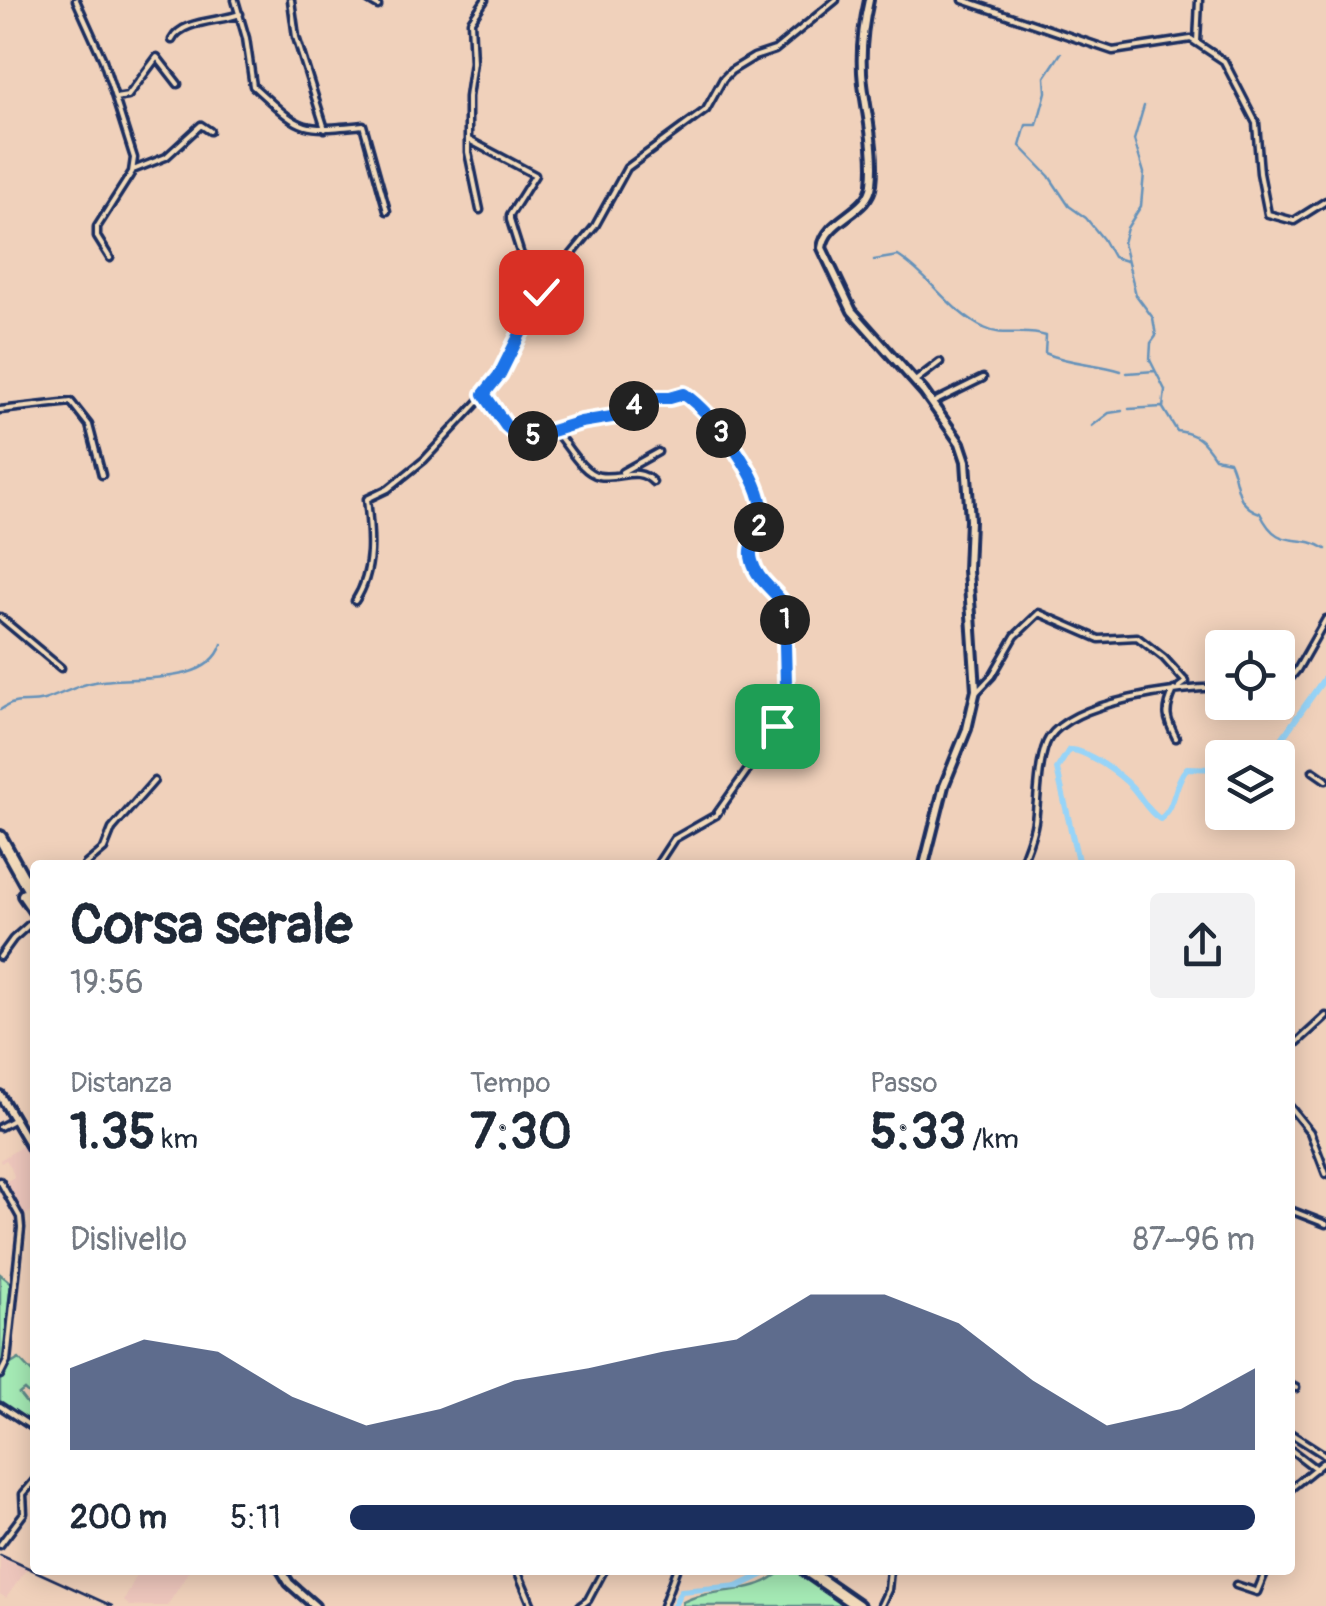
<!DOCTYPE html>
<html lang="it">
<head>
<meta charset="utf-8">
<style>
  body { margin:0; font-family:Pangolin,sans-serif; background:#f2f2f3; color:#1f2937; height:100vh; display:flex; flex-direction:column; font-size:38px; white-space:nowrap }
  * { box-sizing:border-box; margin:0 }
  p { font-size:32px; color:#747a83 }
  .icon { flex:none; width:55px; height:55px; fill:none; stroke:currentColor; stroke-width:2; stroke-linecap:round; stroke-linejoin:round }
  .map { position:relative; flex:1; overflow:hidden }
  .side { position:absolute; left:30px; top:860px; width:1265px; height:715px; display:flex; flex-direction:column; background:#fff; border-radius:10px; box-shadow:0 5px 25px #0003 }
  .side>* { flex:none }
  .buttons { position:absolute; left:1205px; top:630px; display:grid; gap:20px }
  .buttons a { display:grid; place-items:center; width:90px; height:90px; border-radius:10px; background:#fff; box-shadow:0 5px 25px #0003; font-size:50px }
  .pin { position:absolute; display:grid; place-items:center; width:85px; height:85px; color:#fff; margin:-42px; border-radius:20px; box-shadow:0 5px 15px #0006 }
  .km { position:absolute; width:50px; height:50px; margin:-25px; border-radius:50%; background:#222; color:#fff; font-size:28px; line-height:50px; text-align:center }
  .round { display:grid; place-items:center; flex:none; width:105px; height:105px; border-radius:10px; background:#f2f2f3 }
  .headline { display:flex; align-items:center; justify-content:space-between; height:170px; padding:0 40px }
  h1 { font-size:55px; font-weight:700; line-height:75px }
  .metrics { display:grid; grid-template-columns:repeat(3,1fr); gap:15px; height:170px; padding:10px 40px }
  .metrics div { display:grid; align-content:center }
  .metrics b { font-size:50px; font-weight:700 }
  .metrics small { font-size:28px; font-weight:400 }
  .metrics p { font-size:28px }
  .chart { height:280px; padding:20px 40px }
  .chart p { display:flex; justify-content:space-between }
  .chart svg { width:100%; height:180px; margin-top:10px; fill:#1b2f5e; opacity:.7 }
  ul { padding:0 40px; list-style:none; font-size:32px }
  li { display:grid; grid-template-columns:160px 120px 1fr; align-items:center; height:75px }
  li i { height:25px; border-radius:12px; background:#1b2f5e }
  .map>svg:first-child { display:block }
  .built { fill:#edc6bc }
  .green { fill:#a5eab5; stroke:#608c8a; stroke-width:2.5 }
  .lines { fill:none; stroke-linecap:round; stroke-linejoin:round }
  .stream { stroke:#6592ba; stroke-width:2.5 }
  .river { stroke:#97d4f8; stroke-width:6 }
  .minor-casing { stroke:#1b2f5e; stroke-width:11 }
  .tertiary-casing { stroke:#1b2f5e; stroke-width:14 }
  .motorway-casing { stroke:#1b2f5e; stroke-width:18 }
  .minor { stroke:#f2daba; stroke-width:4 }
  .tertiary { stroke:#f2daba; stroke-width:6 }
  .motorway { stroke:#f2daba; stroke-width:10 }
  .rail { stroke:#1b2f5e; stroke-width:2.5 }
  .route-casing { stroke:#fff; stroke-width:20 }
  .route { stroke:#1a73e8; stroke-width:12 }
</style>
</head>
<body>
<div class="map">
<svg width="1326" height="1606" viewBox="0 0 1326 1606">
  <rect width="100%" height="100%" fill="#f0d1bb"/>
  <filter id="ink" filterUnits="userSpaceOnUse"><feTurbulence type="fractalNoise" baseFrequency=".01" numOctaves="2"/><feDisplacementMap in="SourceGraphic" scale="20" xChannelSelector="R" yChannelSelector="G"/><feConvolveMatrix kernelMatrix="1 2 1 2 8 2 1 2 1" color-interpolation-filters="sRGB"/></filter>
  <g filter="url(#ink)">
    <path class="built" d="M26 1144 35 1159V1209L22 1217 5 1182 14 1177 11 1167 6 1160 1 1163 0 1160Z
      M0 1557 27 1569 6 1598 0 1594Z
      M139 1570H190L167 1606H130L124 1601Z"/>
    <path class="green" d="M0 1274 16 1287 6 1367 19 1359 35 1376V1400L24 1390 19 1394 30 1408 28 1419 35 1424V1429L0 1406Z
      M782 1570H797L851 1606H682L683 1602C714 1586 755 1597 782 1570Z"/>
    <g class="lines">
      <path class="stream" d="M1061 53 1045 77 1046 92 1037 125H1026L1020 146 1049 176 1069 206 1086 218 1103 239 1113 257 1126 261
        M1144 106 1134 140 1144 173 1141 206 1127 228 1123 243 1136 295 1153 318 1156 336 1151 343 1150 360 1165 390 1163 408 1177 431C1198 434 1204 441 1215 458L1229 461C1240 483 1233 504 1260 513 1279 553 1297 531 1326 549
        M874 260 898 256C930 276 950 312 984 328 1004 338 1023 328 1046 336L1045 353C1070 364 1096 363 1121 371
        M1127 373 1155 371
        M1129 409 1162 407
        M1092 426 1109 413 1122 411
        M0 710C18 697 26 705 44 700 61 695 77 685 95 682 130 675 208 688 222 644"/>
      <path class="river" d="M1278 763 1283 737 1326 676
        M1079 865 1057 769 1069 750C1084 748 1121 775 1132 787 1142 798 1147 811 1160 819 1177 807 1173 783 1187 768L1222 769
        M674 1606 681 1591 739 1586 772 1570"/>
      <g class="minor-casing">
        <path id="minor" d="M76 0 103 60 134 158 132 172 97 227V237L110 258
          M235 0 246 38 253 86C302 130 297 132 363 125L387 211
          M291 0 296 37 325 129
          M368 0 378 6
          M963 0 1113 51 1191 39 1224 61 1256 123 1260 173 1268 214 1294 221 1326 201
          M172 40C182 20 218 22 240 14
          M1197 42 1199 0
          M115 98 128 96 157 57 178 84
          M469 140 535 175 510 215V220L521 255 554 280
          M133 170 166 157 201 125 210 131
          M480 210 468 152V97L473 62 471 21 485 0
          M915 381 940 362
          M484 394 517 439 521 440 581 422 618 417 647 398 670 399 684 394C713 413 766 481 762 516 761 533 747 544 752 561 757 581 774 589 784 605V701L773 734 716 815 674 839 657 865
          M932 403 983 378
          M0 410 71 402 89 425 102 475
          M554 430C566 442 581 473 599 476 619 480 637 465 653 482
          M622 472 658 452
          M355 601C375 571 371 534 367 499L388 489 424 460 478 402 500 374 541 292 595 226 627 168 706 110 723 79 731 71 754 57 775 50 836 0
          M0 617 61 668
          M1278 682 1292 676 1297 670 1326 619
          M1174 690C1164 712 1166 718 1176 738
          M975 694 992 676 1015 636 1039 613 1099 639 1137 637 1164 658 1184 680 1186 682 1179 687
          M1313 771 1326 780
          M85 865 104 849 112 829 154 781
          M1021 865C1026 851 1033 836 1035 821 1038 800 1038 755 1049 738 1074 700 1181 688 1222 687
          M0 957 13 939 33 921
          M1290 1049 1326 1016
          M1290 1107 1310 1132 1326 1174
          M0 1127 15 1119
          M0 1181 20 1217 21 1228 7 1361 0 1375
          M1290 1210 1326 1224
          M1290 1385 1296 1388
          M0 1406 35 1429
          M1290 1433 1326 1456
          M1290 1449 1316 1469
          M1290 1489 1326 1460
          M0 1545 24 1513 23 1494 35 1480
          M517 1570 532 1606
          M1236 1585 1257 1592 1266 1570
          M881 1605 888 1590 890 1570
          M580 1606 588 1600 604 1570
          M663 1606 676 1570"/>
      </g>
      <g class="tertiary-casing">
        <path id="tertiary" d="M869 0C863 26 860 58 863 84 867 117 876 151 872 184 869 213 826 218 822 248L852 311 924 392 960 443 966 461 970 520 968 570 976 690 967 729 944 786 924 865
          M0 1095 35 1154
          M281 1570 289 1583 315 1606"/>
      </g>
      <g class="motorway-casing">
        <path id="motorway" d="M0 837 35 900
          M24 895 35 911
          M806 1570 858 1606"/>
      </g>
      <use href="#minor" class="minor"/>
      <use href="#tertiary" class="tertiary"/>
      <use href="#motorway" class="motorway"/>
      <path class="rail" d="M0 1555 112 1606"/>
    </g>
  </g>
  <g class="lines" filter="url(#ink)">
    <g class="route-casing">
      <path id="route" d="M541 292 500 374 484 394 506 426 522 440 581 422 618 416 647 398H670L684 394C712 413 766 481 762 516 760 533 747 544 752 561 757 581 774 589 784 605L786 684 777 726"/>
    </g>
    <use href="#route" class="route"/>
  </g>
</svg>
<div class="buttons">
<a><svg class="icon" aria-label="locate" viewBox="0 0 24 24"><circle cx="12" cy="12" r="6"/><path d="M12 2v4M12 18v4M2 12h4M18 12h4"/></svg></a>
<a><svg class="icon" aria-label="layers" viewBox="0 0 24 24"><path d="M12 4l9 5-9 5-9-5zM3 14l9 5 9-5"/></svg></a>
</div>
<div class="pin" style="left:777px;top:726px;background:#1e9e55"><svg class="icon" aria-label="arrive" viewBox="0 0 24 24"><path d="M6 21V4h12l-3 4 3 4H6"/></svg></div>
<div class="pin" style="left:541px;top:292px;background:#d93025"><svg class="icon" aria-label="check" viewBox="0 0 24 24"><path d="M5 12l5 5 9-10"/></svg></div>
<b class="km" style="left:785px;top:620px">1</b>
<b class="km" style="left:759px;top:527px">2</b>
<b class="km" style="left:721px;top:433px">3</b>
<b class="km" style="left:634px;top:406px">4</b>
<b class="km" style="left:533px;top:436px">5</b>
<section class="side">
<div class="headline"><div><h1>Corsa serale</h1><p>19:56</p></div><a class="round"><svg class="icon" aria-label="share" viewBox="0 0 24 24"><path d="M12 15V3M7 8l5-5 5 5M5 13v7h14v-7"/></svg></a></div>
<div class="metrics">
<div><p>Distanza</p><b>1.35<small> km</small></b></div>
<div><p>Tempo</p><b>7:30</b></div>
<div><p>Passo</p><b>5:33<small> /km</small></b></div>
</div>
<div class="chart"><p><span>Dislivello</span>87–96 m</p>
<svg viewBox="0 0 160 44" preserveAspectRatio="none"><path d="M0 44V24L10 17L20 20L30 31L40 38L50 34L60 27L70 24L80 20L90 17L100 6L110 6L120 13L130 27L140 38L150 34L160 24V44z"/></svg>
</div>
<ul>
<li><b>200 m</b>5:11<i style="width:100%"></i></li>
</ul>
</section>
</div>
</body>
</html>
